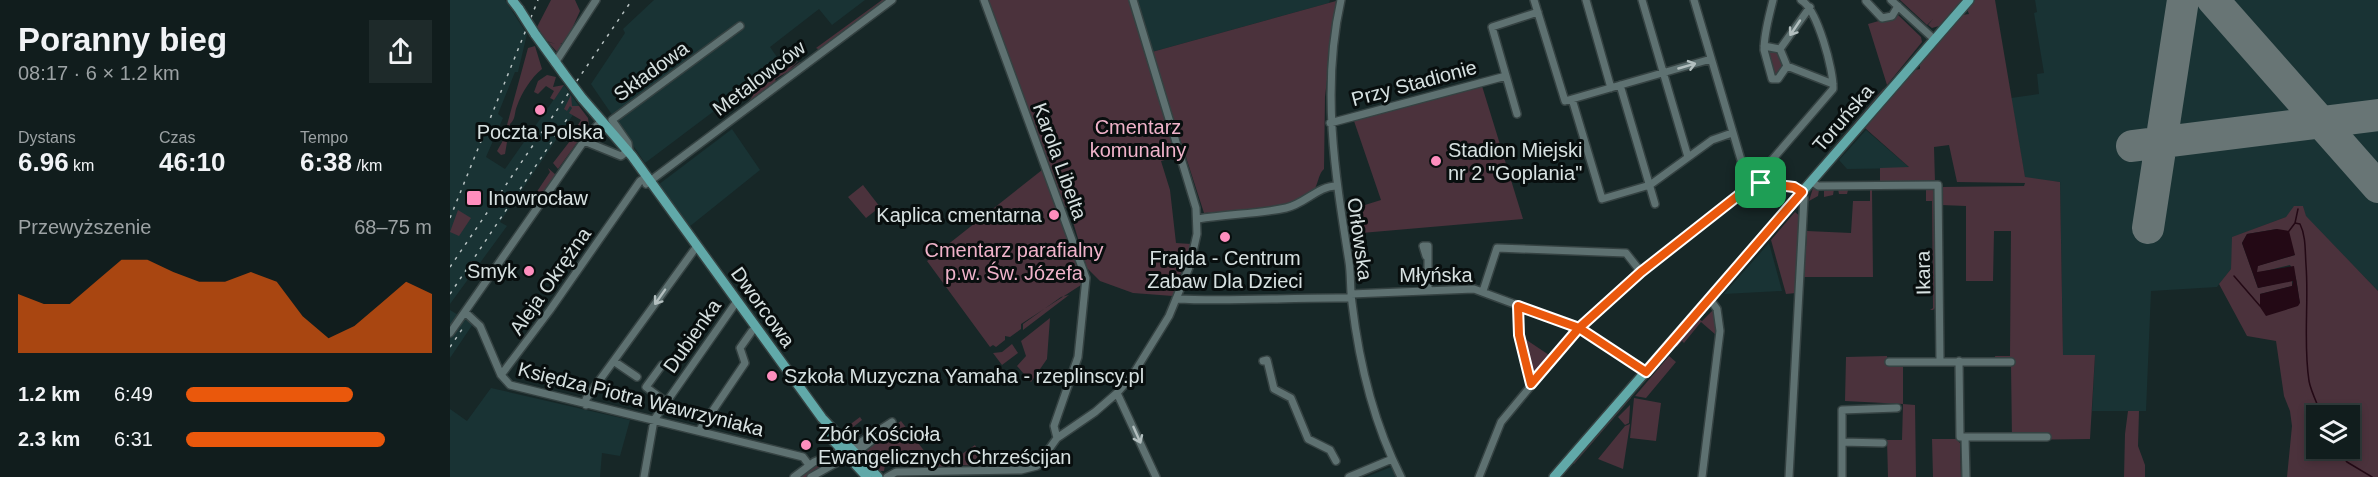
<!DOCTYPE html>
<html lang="pl">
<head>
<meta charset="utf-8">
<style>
  body { margin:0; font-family:Helvetica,sans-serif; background:#1e2a2a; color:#f1f3f6; height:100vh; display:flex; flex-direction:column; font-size:22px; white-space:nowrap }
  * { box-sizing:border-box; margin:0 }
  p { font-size:20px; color:#9ca2a4 }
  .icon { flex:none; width:33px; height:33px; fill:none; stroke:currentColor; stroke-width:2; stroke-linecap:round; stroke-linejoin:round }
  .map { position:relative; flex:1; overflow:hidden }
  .side { display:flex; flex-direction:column; background:#111d1d; width:450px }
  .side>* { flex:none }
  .controls { position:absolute; left:1856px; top:405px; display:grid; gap:12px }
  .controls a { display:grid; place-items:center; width:54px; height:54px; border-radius:0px; background:#111d1d; box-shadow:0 3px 9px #0003,0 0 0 2px #303b3b; font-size:30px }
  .pin { position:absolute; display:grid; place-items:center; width:51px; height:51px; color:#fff; margin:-26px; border-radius:12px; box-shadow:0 3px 9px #0006 }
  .round { display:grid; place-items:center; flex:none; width:63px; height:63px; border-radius:0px; background:#1e2a2a }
  .head { display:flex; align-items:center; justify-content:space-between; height:102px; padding:0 18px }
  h1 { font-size:33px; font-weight:700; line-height:45px }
  .metrics { display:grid; grid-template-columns:repeat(3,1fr); gap:9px; height:102px; padding:6px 18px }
  .metrics div { display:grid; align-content:center }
  .metrics b { font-size:26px; font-weight:700 }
  .metrics small { font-size:16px; font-weight:400 }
  .metrics p { font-size:16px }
  .chart { height:168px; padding:12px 18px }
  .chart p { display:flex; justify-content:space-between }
  .chart svg { width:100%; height:108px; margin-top:6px; fill:#ea580c; opacity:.7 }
  ul { padding:0 18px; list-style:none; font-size:20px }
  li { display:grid; grid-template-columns:96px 72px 1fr; align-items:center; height:45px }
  li i { height:15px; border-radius:8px; background:#ea580c }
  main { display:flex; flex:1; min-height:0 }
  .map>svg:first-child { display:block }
  .built { fill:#193334 }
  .green { fill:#4b323c; fill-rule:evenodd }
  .water { fill:#230915 }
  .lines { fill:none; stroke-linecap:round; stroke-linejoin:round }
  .stream { stroke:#230915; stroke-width:1.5 }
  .runway { stroke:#687575; stroke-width:32 }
  .minor-casing { stroke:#354242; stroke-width:10 }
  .major-casing { stroke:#354242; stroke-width:12 }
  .minor { stroke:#5e7171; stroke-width:7 }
  .major { stroke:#61a9a9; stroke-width:9 }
  .rail { stroke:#b8c3c3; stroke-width:1.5; stroke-dasharray:3 6; stroke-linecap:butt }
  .major-bridge-casing { stroke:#354242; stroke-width:12; stroke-linecap:butt }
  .major-bridge { stroke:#61a9a9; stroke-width:9 }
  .oneway { stroke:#b3bfbf }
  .route-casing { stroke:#fff; stroke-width:12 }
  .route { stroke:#ea580c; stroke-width:8 }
  .poi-dot { fill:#fe8ebe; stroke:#080e0e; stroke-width:2 }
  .labels { text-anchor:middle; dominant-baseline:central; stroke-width:6; stroke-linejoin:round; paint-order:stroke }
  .street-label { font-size:20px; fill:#d7e1e1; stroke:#080e0e }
  .park-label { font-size:20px; fill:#f0b3ca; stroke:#080e0e }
  .poi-label { font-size:20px; fill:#d7e1e1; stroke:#080e0e; text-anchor:start }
</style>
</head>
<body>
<main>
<section class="side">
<div class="head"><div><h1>Poranny bieg</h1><p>08:17 · 6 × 1.2 km</p></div><a class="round"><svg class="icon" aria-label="share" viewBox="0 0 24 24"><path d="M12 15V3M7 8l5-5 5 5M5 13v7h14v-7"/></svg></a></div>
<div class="metrics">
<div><p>Dystans</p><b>6.96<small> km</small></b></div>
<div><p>Czas</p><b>46:10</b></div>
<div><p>Tempo</p><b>6:38<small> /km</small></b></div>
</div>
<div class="chart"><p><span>Przewyższenie</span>68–75 m</p>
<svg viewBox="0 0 160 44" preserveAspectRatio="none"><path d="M0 44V20L10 24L20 24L30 15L40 6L50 6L60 11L70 15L80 15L90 11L100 15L110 29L120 38L130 33L140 24L150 15L160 20V44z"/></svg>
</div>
<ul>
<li><b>1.2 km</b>6:49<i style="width:68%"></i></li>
<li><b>2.3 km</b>6:31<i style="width:81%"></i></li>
</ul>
</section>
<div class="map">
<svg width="1928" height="477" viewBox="0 0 1928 477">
  <rect width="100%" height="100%" fill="#172727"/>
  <path class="built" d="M0 0H55L77 34 68 72H65L48 114 53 118 36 157 55 169 114 85 129 106 50 222 57 226 0 304Z
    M204 0H415L382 25 369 9 320 47 329 60 319 67 320 69 195 163 141 84 175 33 173 29Z
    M687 0H880L879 3 702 52Z
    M1585 0H1928V291L1855 216 1853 206 1836 217 1783 237 1781 269 1767 287 1701 291 1696 411H1642L1645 355H1613L1610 182 1575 178 1561 98 1589 94 1587 74 1594 73 1584 13 1587 12Z
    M282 129 310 170 239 227 208 185Z
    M1416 130 1460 168 1397 169 1389 160Z
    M1319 243 1332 291 1274 294Z
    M0 310 23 324 0 358Z
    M41 388 180 420 170 456 152 453 150 477H0V409L17 421Z
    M941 467 946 477H916Z"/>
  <path class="green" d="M101 0H125L130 11 116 42 110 44H115L108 53 98 42 106 44 96 41 87 27Z
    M432 0H438L370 50 366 48Z
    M537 0H679L726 157 711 161 720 190 726 243 741 244 723 296 683 293 650 281 637 268 619 209 612 205Z
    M1450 0H1512L1489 26 1482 28 1478 25 1483 19 1477 25Z
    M1525 0H1545L1575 177 1610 182 1613 355H1645L1640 439 1562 440 1561 365H1546L1545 356H1560L1561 231H1544L1543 281H1516V206L1491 205V187L1574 186 1575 183 1507 182 1499 145 1484 147 1485 182 1430 183V168L1459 167 1415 128 1465 70 1470 69V64L1512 15 1519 14 1517 9Z
    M886 1 875 97 874 169C867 175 869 188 859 196 840 212 779 211 754 213L702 52Z
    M1446 13 1471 37 1472 42 1437 85 1418 24 1443 17Z
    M85 46 92 69C81 78 72 92 67 106 64 113 66 119 60 124L55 154 51 155 47 151 59 130 57 125 78 48Z
    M1318 49 1327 51C1334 61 1333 67 1327 76H1324Z
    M349 60 340 69 350 62 352 64 325 79 326 81 298 103 305 92Z
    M97 75 106 77 103 87 114 85 104 100 100 98 104 91 96 86 88 94 84 92 88 81Z
    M1032 86 1073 219 900 234 907 227 902 209 931 200 904 121Z
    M1438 87 1359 178 1354 182 1433 89Z
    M121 95 122 106H129L138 118 139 126 108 169 103 163 130 128 128 125 131 120 119 113 122 108 120 106 117 111 114 109Z
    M98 168 106 175 92 195 88 196 82 192 86 193 100 172Z
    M592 170 630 274 631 285 571 324V329L560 337 555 336V340L546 347 543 345 540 347 477 261Z
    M413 185 430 207 416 218 398 197Z
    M1476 187 1485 191 1486 307 1483 310H1480L1483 308 1482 201H1476Z
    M1363 188 1384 189 1383 195 1374 197V190H1369L1368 196 1359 201Z
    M1388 189H1422L1423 277H1354L1357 231 1401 233 1403 201H1420V190H1398L1397 194H1389Z
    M1844 206H1853L1856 216 1928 291V477H1837L1842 426 1840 411 1834 396 1826 341 1797 336 1769 284 1781 269 1782 237 1836 217ZM1827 229 1845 255 1807 266V273L1840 265C1848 276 1847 289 1850 303L1810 294 1842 286V280L1808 288 1792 243 1797 234ZM1866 416H1899V448H1866Z
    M8 210 21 218 9 236 0 232Z
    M1345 212 1351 217 1346 293 1336 294 1321 240Z
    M619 295 573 330V324L611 297Z
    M1264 309 1268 331 1265 356 1266 335 1251 322 1234 343 1232 341 1227 347 1224 345 1247 318 1252 321Z
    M600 318 597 359 581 382 567 366 576 356 571 341Z
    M1072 337 1099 355 1082 375Z
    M562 344 568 353 552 365 543 353 552 352Z
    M1219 356 1226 362 1196 398 1185 396Z
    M1437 356V365H1453V404L1465 405 1466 477H1438L1437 440H1452L1453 404 1395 401 1396 357Z
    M1180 396 1181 398 1124 464 1122 462Z
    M1184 398 1211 403 1206 441 1180 438Z
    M1180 405 1179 423 1175 425 1168 417Z
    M1678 411H1689L1688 446 1695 465V477H1674L1675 434Z
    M410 417 412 420 397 432 405 438 419 430 401 441 390 432Z
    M451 421 486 466 495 460 499 461 502 468 435 465 434 471H430L418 458 417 451 429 437Z
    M1180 424 1173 469 1148 459 1175 426Z
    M1506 439 1510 443 1511 477H1483L1482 439Z
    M525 445 536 466 509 465 506 458Z
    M385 456 387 459 356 477H348L359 468Z"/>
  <path class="water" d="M1827 229 1839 231 1845 255 1808 266 1807 272 1844 266 1850 303 1848 306 1816 316 1810 307V294L1842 286 1843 281 1808 288 1792 243 1797 234Z"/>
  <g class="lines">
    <path class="stream" d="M1845 223 1850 224C1856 236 1855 251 1856 265 1859 303 1853 343 1859 381 1861 392 1868 405 1872 416
      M1839 231 1845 223 1848 209
      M1784 276 1810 306
      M1886 448 1897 462 1922 477"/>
    <path class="runway" d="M1763 0 1928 187
      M1682 146 1928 115
      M1698 228 1733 0"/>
    <g class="minor-casing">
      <path id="minor" d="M534 0 636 278 628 357 604 426 607 438
        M891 0C871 88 885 174 899 262 901 275 900 289 902 303 909 362 924 424 951 477
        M1084 0 1115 101 1261 59
        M1136 0 1161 88
        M1192 0 1238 157
        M1244 0 1299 187
        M1441 0 1485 40
        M1416 1 1432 18 1442 16 1448 6
        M1314 46 1330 49 1337 66 1328 79H1322L1314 50C1314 33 1319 17 1323 0
        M1330 49 1360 7
        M105 63 146 0
        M1337 66 1383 84
        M1170 85 1205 204
        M1122 99 1152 199 1200 185 1262 140 1282 133
        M1067 114 1042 27 1088 12
        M880 123 1056 76
        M134 141 151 121
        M1361 181 1368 186 1488 185 1490 361
        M1311 183 1315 168 1383 89C1384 71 1367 8 1351 0
        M196 184 442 0
        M748 219C777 214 808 214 836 208 855 204 868 186 886 186
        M976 256 973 246H978V290
        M1033 291 1047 248 1176 253 1191 272
        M901 294 1024 289 1129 328 1196 372
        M726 299C785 302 843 297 901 298
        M1068 306 1069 335 1081 384
        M15 312 30 326 51 375 60 385 353 457 359 465
        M0 333 134 141 171 156 179 150 178 143 162 120 290 26
        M813 361 817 360 824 389 841 398 858 439 880 450 886 461
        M1509 361 1510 437H1515
        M165 362 187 377
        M1439 362H1561
        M212 365 196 387 216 402
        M51 375 100 310 190 181 197 176
        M667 393 706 477
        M136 405V399L247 246
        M249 431 295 363 290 348 302 331
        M1515 437H1597
        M1515 437 1516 477
        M1392 442 1433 443
        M194 477 204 420 287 301
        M344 477 364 462 408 444 442 422
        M361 477 411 449 437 429
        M437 477 446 472 571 470 587 466 607 438 645 412 667 393 682 376 719 316 740 265 747 234 746 208 683 0
        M899 477 942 459
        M1029 477 1051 422 1129 328 1191 272 1299 187C1311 180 1341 183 1352 192L1354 198 1339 477
        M1252 477 1270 331 1267 309 1259 298
        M1392 477V410L1447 408"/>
    </g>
    <g class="major-casing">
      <path id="major" d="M62 0 69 9
        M85 34 114 74
        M132 98 182 156 372 418 428 477
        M379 436 417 477
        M1104 477 1519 0"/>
    </g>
    <use href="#minor" class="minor"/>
    <use href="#major" class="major"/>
    <path class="rail" d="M0 218 88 0
      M0 267 182 0
      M0 294 117 119
      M0 347 15 325"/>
    <g class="major-bridge-casing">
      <path id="major-bridge" d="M69 9 85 34
        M114 74 132 98"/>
    </g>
    <use href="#major-bridge" class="major-bridge"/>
  </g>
  <defs><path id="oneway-shaft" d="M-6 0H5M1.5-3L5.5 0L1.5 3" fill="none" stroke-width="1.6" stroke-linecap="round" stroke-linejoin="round" transform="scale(1.5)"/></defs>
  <g class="oneway">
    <use href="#oneway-shaft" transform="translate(1345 28) rotate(124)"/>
    <use href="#oneway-shaft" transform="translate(1237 66) rotate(-16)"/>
    <use href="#oneway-shaft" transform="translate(210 297) rotate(125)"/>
    <use href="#oneway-shaft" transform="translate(687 435) rotate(66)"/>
  </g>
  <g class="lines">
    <g class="route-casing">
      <path id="route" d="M1311 183 1299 187 1191 272 1129 328 1068 306 1069 335 1081 384 1129 328 1196 372 1352 192 1344 187 1311 183"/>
    </g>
    <use href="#route" class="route"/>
  </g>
  <g class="poi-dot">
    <circle cx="90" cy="110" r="6"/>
    <circle cx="986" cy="161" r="6"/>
    <rect x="16" y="190" width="16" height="16" rx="3"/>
    <circle cx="604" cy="215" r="6"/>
    <circle cx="775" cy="237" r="6"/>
    <circle cx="79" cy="271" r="6"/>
    <circle cx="322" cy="376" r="6"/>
    <circle cx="356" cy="445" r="6"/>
  </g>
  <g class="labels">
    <g class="street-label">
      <text transform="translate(201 71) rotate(-36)">Składowa</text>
      <text transform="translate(309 78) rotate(-37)">Metalowców</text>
      <text transform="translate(964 83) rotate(-15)">Przy Stadionie</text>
      <text transform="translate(1393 118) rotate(-49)">Toruńska</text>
      <text transform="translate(610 161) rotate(70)">Karola Libelta</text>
      <text transform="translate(910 239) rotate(82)">Orłowska</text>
      <text transform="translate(1473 273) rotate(-91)">Ikara</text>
      <text x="986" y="275">Młyńska</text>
      <text transform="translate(100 281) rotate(-55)">Aleja Okrężna</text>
      <text transform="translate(313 307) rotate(54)">Dworcowa</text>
      <text transform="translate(242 336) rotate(-55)">Dubienka</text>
      <text transform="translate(191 399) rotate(14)">Księdza Piotra Wawrzyniaka</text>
    </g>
    <g class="park-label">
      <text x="688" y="127">Cmentarz<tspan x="688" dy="23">komunalny</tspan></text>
      <text x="564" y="250">Cmentarz parafialny<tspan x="564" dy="23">p.w. Św. Józefa</tspan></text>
    </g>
    <g class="poi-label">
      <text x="90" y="132" text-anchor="middle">Poczta Polska</text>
      <text x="998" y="150">Stadion Miejski<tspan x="998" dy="23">nr 2 "Goplania"</tspan></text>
      <text x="38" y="198">Inowrocław</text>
      <text x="592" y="215" text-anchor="end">Kaplica cmentarna</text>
      <text x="775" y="258" text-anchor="middle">Frajda - Centrum<tspan x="775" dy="23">Zabaw Dla Dzieci</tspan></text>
      <text x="67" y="271" text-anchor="end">Smyk</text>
      <text x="334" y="376">Szkoła Muzyczna Yamaha - rzeplinscy.pl</text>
      <text x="368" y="434">Zbór Kościoła<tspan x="368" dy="23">Ewangelicznych Chrześcijan</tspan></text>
    </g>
  </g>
</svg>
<div class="controls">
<a><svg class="icon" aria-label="layers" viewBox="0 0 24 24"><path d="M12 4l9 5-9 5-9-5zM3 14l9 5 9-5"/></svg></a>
</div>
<div class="pin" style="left:1311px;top:183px;background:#1e9e55"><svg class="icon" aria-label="arrive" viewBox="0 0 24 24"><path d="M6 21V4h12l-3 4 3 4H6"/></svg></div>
</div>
</main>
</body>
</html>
